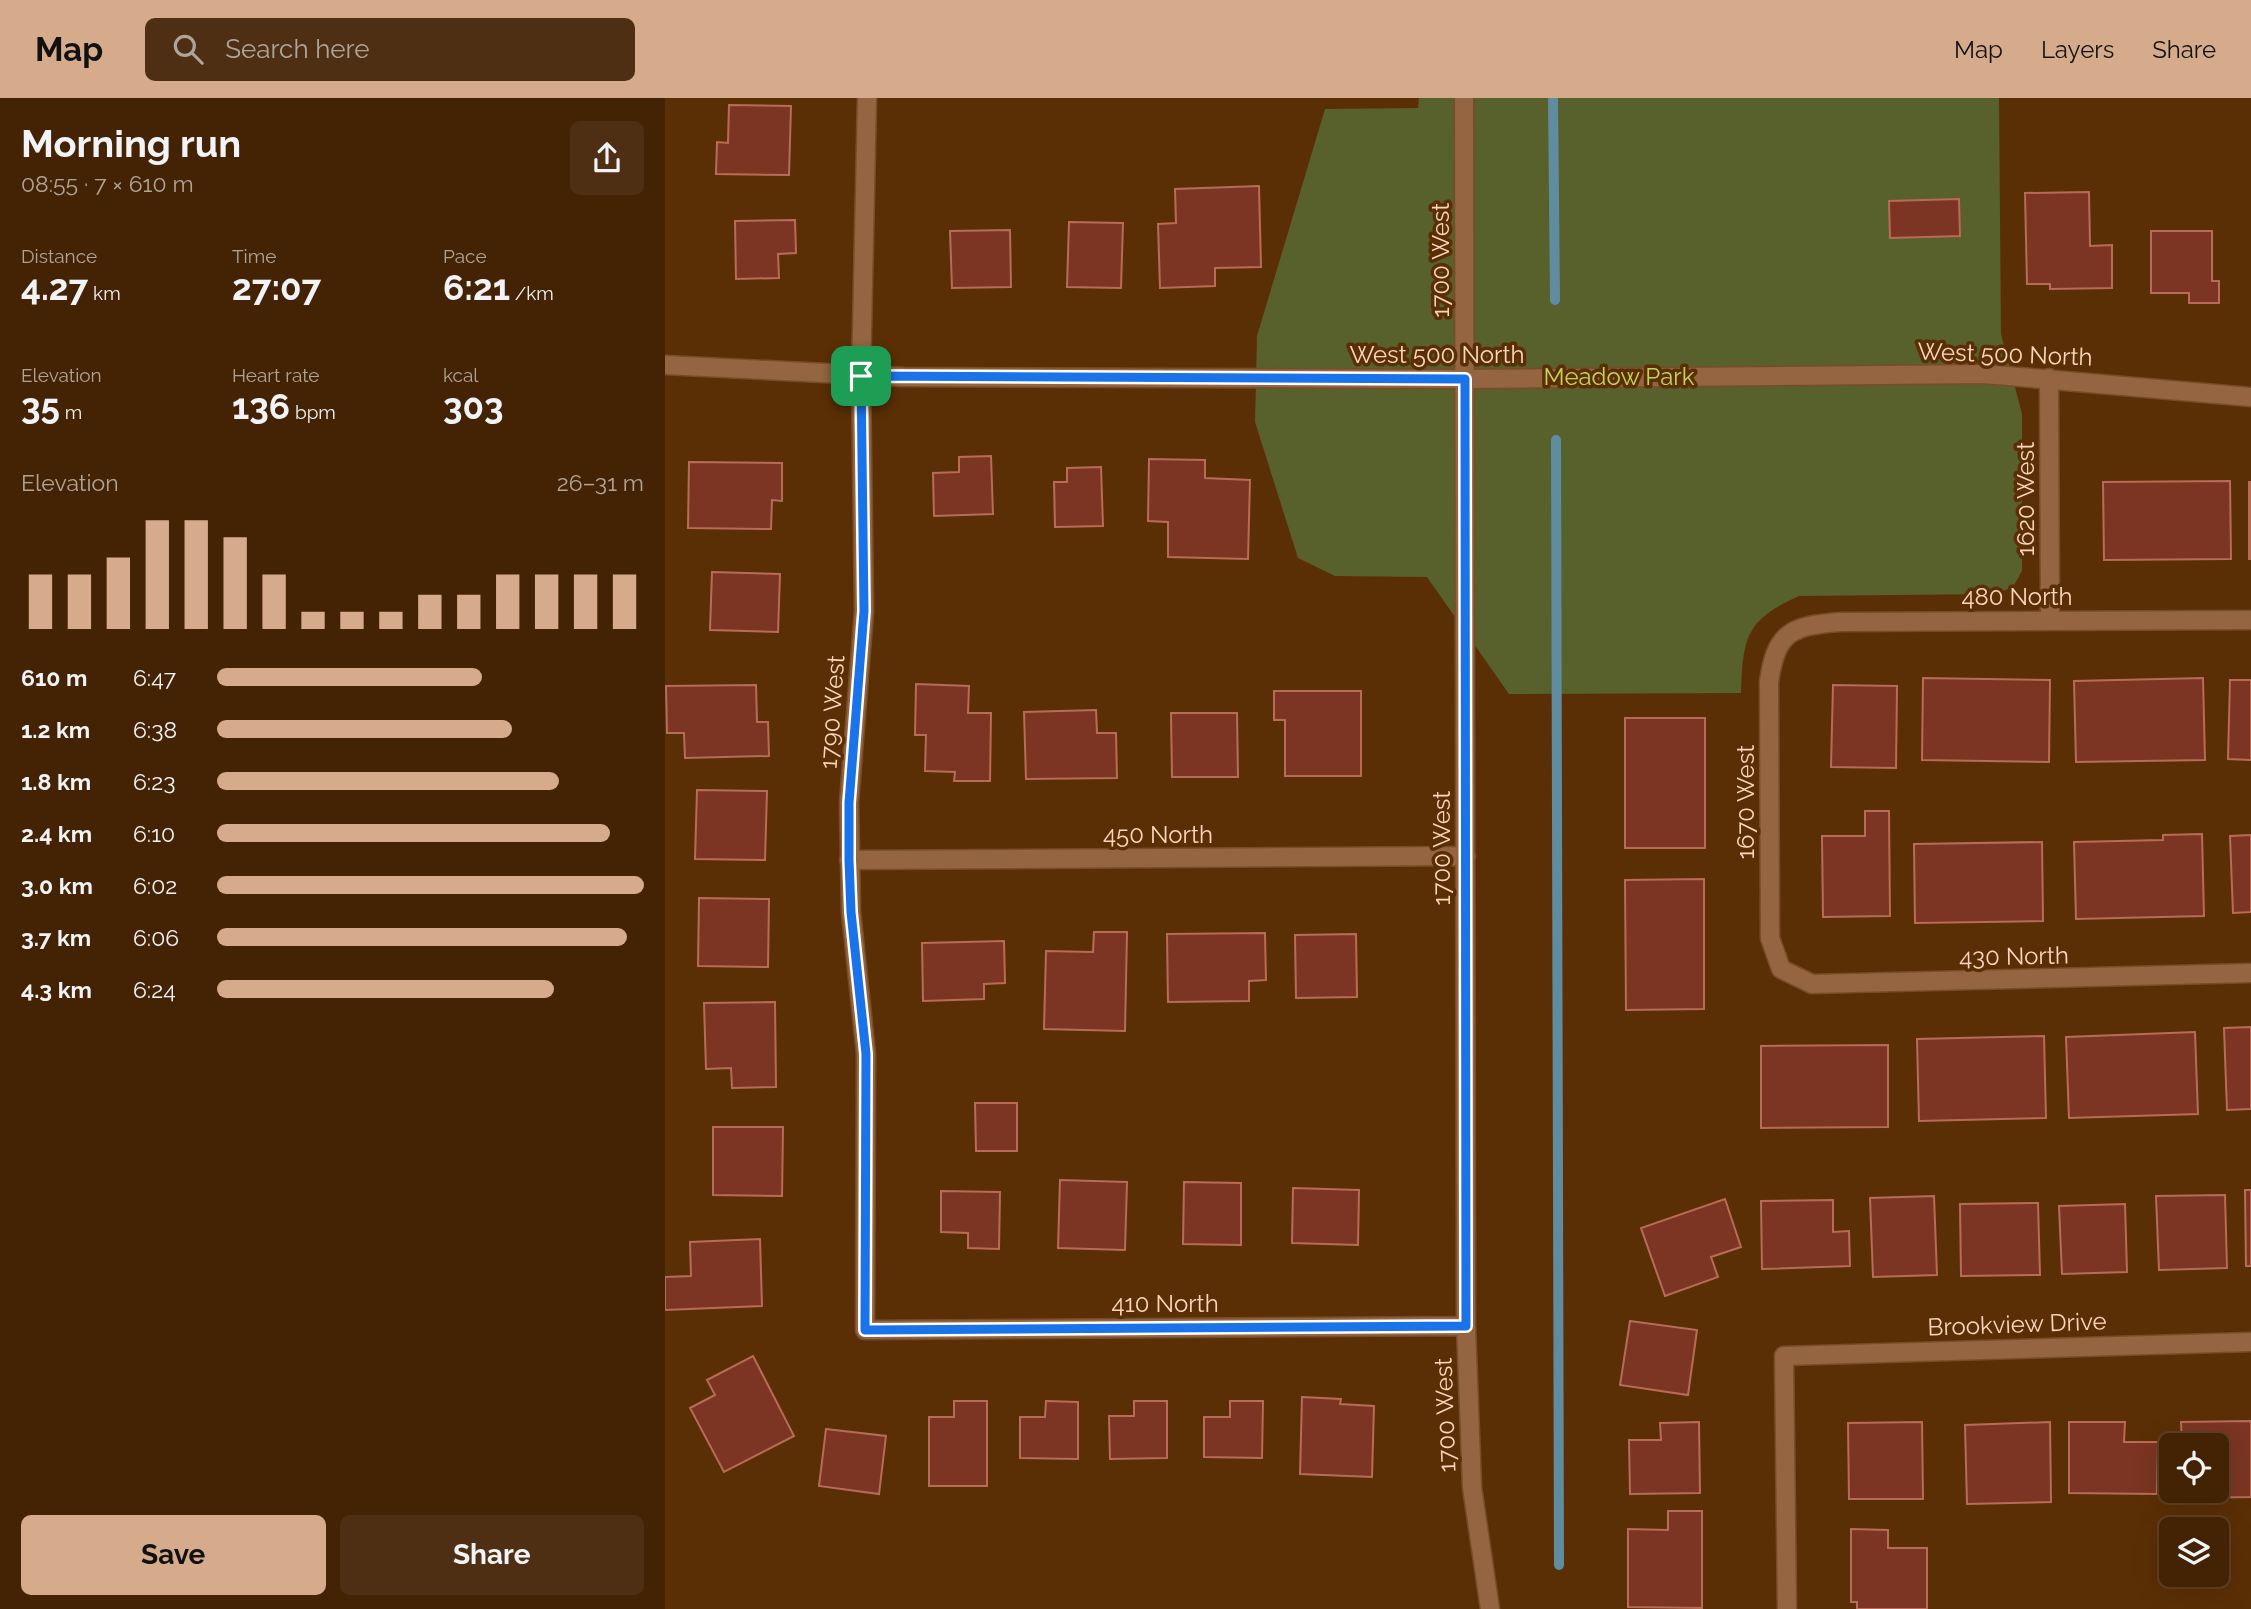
<!DOCTYPE html>
<html lang="en">
<head>
<meta charset="utf-8">
<style>
  body { margin:0; font-family:Raleway,sans-serif; background:#4e2f13; color:#f1f3f6; height:100vh; display:flex; flex-direction:column; font-size:26px; white-space:nowrap }
  * { box-sizing:border-box; margin:0 }
  p { font-size:23px; color:#afa49a }
  .icon { flex:none; width:38px; height:38px; fill:none; stroke:currentColor; stroke-width:2; stroke-linecap:round; stroke-linejoin:round }
  .map { position:relative; flex:1; overflow:hidden }
  .panel { display:flex; flex-direction:column; background:#442304; width:665px }
  .panel>* { flex:none }
  .controls { position:absolute; left:1494px; top:1335px; display:grid; gap:14px }
  .controls a { display:grid; place-items:center; width:70px; height:70px; border-radius:10px; background:#442304; box-shadow:0 7px 28px #0002,0 0 0 2px #5c4026; font-size:35px }
  .pin { position:absolute; display:grid; place-items:center; width:60px; height:60px; color:#fff; margin:-30px; border-radius:14px; box-shadow:0 4px 10px #0006 }
  .round { display:grid; place-items:center; flex:none; width:74px; height:74px; border-radius:10px; background:#4e2f13 }
  .head { display:flex; align-items:center; justify-content:space-between; height:119px; padding:0 21px }
  h1 { font-size:38px; font-weight:700; line-height:52px }
  .metrics { display:grid; grid-template-columns:repeat(3,1fr); gap:10px; height:119px; padding:7px 21px }
  .metrics div { display:grid; align-content:center }
  .metrics b { font-size:35px; font-weight:700 }
  .metrics small { font-size:19px; font-weight:400 }
  .metrics p { font-size:19px }
  .chart { height:196px; padding:14px 21px }
  .chart p { display:flex; justify-content:space-between }
  .chart svg { width:100%; height:126px; margin-top:7px; stroke:#d6ab8b; stroke-width:6 }
  .cta { display:flex; gap:14px; margin-top:auto; padding:14px 21px }
  .cta a { flex:1; height:80px; border-radius:10px; background:#d6ab8b; color:#111; font-size:28px; font-weight:700; line-height:80px; text-align:center }
  .cta a+a { background:#4e2f13; color:#f1f3f6 }
  ul { padding:0 21px; list-style:none; font-size:23px }
  li { display:grid; grid-template-columns:112px 84px 1fr; align-items:center; height:52px }
  li i { height:18px; border-radius:9px; background:#d6ab8b }
  header { display:flex; align-items:center; gap:42px; box-sizing:border-box; height:98px; padding:0 35px; background:#d6ab8b; color:#111 }
  header strong { font-size:33px }
  nav { display:flex; gap:38px; margin-inline-start:auto; font-size:24px }
  .search { width:490px; height:63px; background:#4e2f13; display:flex; align-items:center; gap:18px; box-sizing:border-box; padding:0 24px; border-radius:10px; color:#afa49a; font-size:26px }
  main { display:flex; flex:1; min-height:0 }
  .map>svg:first-child { display:block }
  .green { fill:#58602b }
  .lines { fill:none; stroke-linecap:round; stroke-linejoin:round }
  .stream { stroke:#608ca0; stroke-width:10 }
  .building { fill:#7b3522; stroke:#b86c57; stroke-width:2 }
  .minor-casing { stroke:#774d27; stroke-width:21 }
  .minor { stroke:#956440; stroke-width:18 }
  .route-casing { stroke:#fff; stroke-width:14 }
  .route { stroke:#1a73e8; stroke-width:9 }
  .labels { text-anchor:middle; dominant-baseline:central; stroke-width:7; stroke-linejoin:round; paint-order:stroke }
  .street-label { font-size:24px; fill:#f9d6bd; stroke:#5b2f06 }
  .park-label { font-size:24px; fill:#c2d357; stroke:#5b2f06 }
</style>
</head>
<body>
<header>
<strong>Map</strong>
<div class="search"><svg class="icon" aria-label="search" viewBox="0 0 24 24"><circle cx="10" cy="10" r="6"/><path d="M15 15l6 6"/></svg>Search here</div>
<nav><a>Map</a><a>Layers</a><a>Share</a></nav>
</header>
<main>
<section class="panel">
<div class="head"><div><h1>Morning run</h1><p>08:55 · 7 × 610 m</p></div><a class="round"><svg class="icon" aria-label="share" viewBox="0 0 24 24"><path d="M12 15V3M7 8l5-5 5 5M5 13v7h14v-7"/></svg></a></div>
<div class="metrics">
<div><p>Distance</p><b>4.27<small> km</small></b></div>
<div><p>Time</p><b>27:07</b></div>
<div><p>Pace</p><b>6:21<small> /km</small></b></div>
</div>
<div class="metrics">
<div><p>Elevation</p><b>35<small> m</small></b></div>
<div><p>Heart rate</p><b>136<small> bpm</small></b></div>
<div><p>kcal</p><b>303</b></div>
</div>
<div class="chart"><p><span>Elevation</span>26–31 m</p>
<svg viewBox="0 0 160 44" preserveAspectRatio="none"><path d="M5 44V25M15 44V25M25 44V19M35 44V6M45 44V6M55 44V12M65 44V25M75 44V38M85 44V38M95 44V38M105 44V32M115 44V32M125 44V25M135 44V25M145 44V25M155 44V25"/></svg>
</div>
<ul>
<li><b>610 m</b>6:47<i style="width:62%"></i></li>
<li><b>1.2 km</b>6:38<i style="width:69%"></i></li>
<li><b>1.8 km</b>6:23<i style="width:80%"></i></li>
<li><b>2.4 km</b>6:10<i style="width:92%"></i></li>
<li><b>3.0 km</b>6:02<i style="width:100%"></i></li>
<li><b>3.7 km</b>6:06<i style="width:96%"></i></li>
<li><b>4.3 km</b>6:24<i style="width:79%"></i></li>
</ul>
<div class="cta"><a>Save</a><a>Share</a></div>
</section>
<div class="map">
<svg width="1586" height="1511" viewBox="0 0 1586 1511">
  <rect width="100%" height="100%" fill="#5b2f06"/>
  <path class="green" d="M754 0H1334L1336 236 1357 316V473L1348 489 1330 496 1134 498C1080 522 1078 540 1076 595L844 596 762 479 670 478 633 460 590 324 592 238 660 11 753 10Z"/>
  <g class="lines">
    <path class="stream" d="M888 0 890 202
      M891 342 894 1467"/>
  </g>
  <path class="building" d="M64 7 126 8 124 77 51 76 52 44 63 45Z
    M594 88 596 169 550 170V188L495 190 493 126 511 125 510 91Z
    M1424 94 1425 148 1447 147V190L1385 191V186H1362L1360 95Z
    M1294 101 1295 138 1225 140 1224 103Z
    M130 122 131 155 113 156 114 180 71 181 70 123Z
    M404 124 458 125 456 190 402 189Z
    M345 132 346 189 287 190 285 133Z
    M1486 133H1547V183H1554V205H1524V195H1486Z
    M326 358 328 416 269 418 268 375 294 374V359Z
    M484 361 540 362V380L585 382 583 461 503 459V424L483 423Z
    M24 364 117 365V403L107 402 106 431 23 430Z
    M436 369 438 428 390 429 389 384H402V370Z
    M1565 383 1566 461 1439 462 1438 384Z
    M1584 384H1586V461H1584Z
    M47 474 115 476 113 534 45 532Z
    M1258 580 1385 582 1384 664 1257 662Z
    M1538 580 1540 662 1411 664 1409 583Z
    M1565 582H1586V662L1563 661Z
    M251 586 304 588 303 615H326L325 683H289L290 674 260 673 261 637H250Z
    M91 587 92 624H103L104 658 20 660 19 635H2L1 588Z
    M1168 587 1232 588 1231 670 1166 669Z
    M609 593H696V678H620V622H609Z
    M431 612 432 635H451L452 680 361 681 359 614Z
    M506 615H572L573 679H507Z
    M960 620H1040V750H960Z
    M32 692 102 693 100 762 30 761Z
    M1200 713H1224L1225 818 1158 819 1157 738H1200Z
    M1537 736 1539 818 1411 821 1409 744 1498 742V737Z
    M1586 737V814L1568 815 1565 738Z
    M1377 744 1378 823 1250 825 1249 746Z
    M1039 781V911L961 912 960 782Z
    M34 800 104 801 103 869 33 868Z
    M429 834H462L460 933 379 931 381 853 428 854Z
    M600 835 601 882 584 883V903L503 904 502 836Z
    M691 836 692 899 631 900 630 837Z
    M339 843 340 885 319 886V901L258 903 257 845Z
    M110 904 111 989 67 990 66 970 41 971 39 905Z
    M1586 929V1011L1562 1012 1559 930Z
    M1530 934 1533 1016 1404 1020 1401 939Z
    M1379 938 1381 1020 1254 1023 1252 941Z
    M1223 947V1029L1096 1030V948Z
    M310 1005H352V1053H311Z
    M48 1029H118L117 1098 48 1097Z
    M395 1082 462 1084 460 1152 393 1150Z
    M519 1084 576 1085V1147L518 1146Z
    M628 1090 694 1092 693 1147 627 1145Z
    M1580 1092H1586V1168H1581Z
    M276 1093 335 1094 334 1151 303 1150V1135L276 1134Z
    M1560 1097 1562 1170 1494 1172 1491 1098Z
    M1269 1098 1272 1177 1208 1179 1205 1100Z
    M1060 1101 1076 1149 1046 1159 1053 1179 1000 1198 976 1130Z
    M1168 1102V1134L1184 1133 1185 1168 1097 1171 1096 1103Z
    M1373 1105 1375 1177 1296 1178 1295 1106Z
    M1460 1106 1462 1174 1397 1176 1394 1108Z
    M95 1141 97 1208 0 1212V1179L26 1178 25 1144Z
    M965 1223 1032 1232 1023 1297 955 1287Z
    M88 1258 129 1338 59 1374 25 1310 50 1297 42 1282Z
    M637 1299 676 1301 675 1306 709 1308 707 1379 635 1376Z
    M289 1303H322V1388H264V1319H289Z
    M381 1303 413 1304V1361L355 1360V1319H380Z
    M469 1303H502V1360L445 1361 444 1318H469Z
    M565 1303H598L597 1360 539 1359V1319H565Z
    M1586 1323V1399L1518 1400V1393H1552V1348H1517L1516 1324Z
    M1034 1324 1035 1395 965 1396 964 1342H996L995 1325Z
    M1257 1324 1258 1401H1184L1183 1325Z
    M1385 1324 1386 1404 1302 1406 1300 1327Z
    M1404 1324H1460L1459 1344H1493L1492 1396 1404 1395Z
    M161 1331 221 1338 214 1396 154 1388Z
    M1003 1413H1037V1510L963 1509V1431L1003 1432Z
    M1186 1431 1223 1432V1450H1262V1511H1192V1504H1186Z"/>
  <g class="lines">
    <g class="minor-casing">
      <path id="minor" d="M202 0 196 278 199 513 184 705 186 814 201 956 200 1232 801 1228
        M799 0 801 1228 807 1389 825 1511
        M0 267 239 279 800 281 1319 276 1586 299
        M1384 280 1385 522
        M1586 522 1174 524C1126 528 1111 534 1104 584L1105 840 1116 871 1147 886 1586 875
        M184 762 801 758
        M1122 1511 1119 1258 1586 1244"/>
    </g>
    <use href="#minor" class="minor"/>
  </g>
  <g class="lines">
    <g class="route-casing">
      <path id="route" d="M196 278 800 281 801 1228 200 1232 201 956 186 814 184 762V705L199 513Z"/>
    </g>
    <use href="#route" class="route"/>
  </g>
  <g class="labels">
    <g class="street-label">
      <text transform="translate(775 162) rotate(-90)">1700 West</text>
      <text x="772" y="256">West 500 North</text>
      <text transform="translate(1340 256) rotate(2)">West 500 North</text>
      <text transform="translate(1360 401) rotate(-90)">1620 West</text>
      <text x="1352" y="498">480 North</text>
      <text transform="translate(167 614) rotate(-86)">1790 West</text>
      <text transform="translate(1080 704) rotate(-90)">1670 West</text>
      <text x="493" y="736">450 North</text>
      <text transform="translate(776 750) rotate(-90)">1700 West</text>
      <text transform="translate(1349 858) rotate(-1)">430 North</text>
      <text x="500" y="1205">410 North</text>
      <text transform="translate(1352 1226) rotate(-2)">Brookview Drive</text>
      <text transform="translate(780 1317) rotate(-92)">1700 West</text>
    </g>
    <g class="park-label">
      <text x="954" y="278">Meadow Park</text>
    </g>
  </g>
</svg>
<div class="controls">
<a><svg class="icon" aria-label="locate" viewBox="0 0 24 24"><circle cx="12" cy="12" r="6"/><path d="M12 2v4M12 18v4M2 12h4M18 12h4"/></svg></a>
<a><svg class="icon" aria-label="layers" viewBox="0 0 24 24"><path d="M12 4l9 5-9 5-9-5zM3 14l9 5 9-5"/></svg></a>
</div>
<div class="pin" style="left:196px;top:278px;background:#1e9e55"><svg class="icon" aria-label="arrive" viewBox="0 0 24 24"><path d="M6 21V4h12l-3 4 3 4H6"/></svg></div>
</div>
</main>
</body>
</html>
